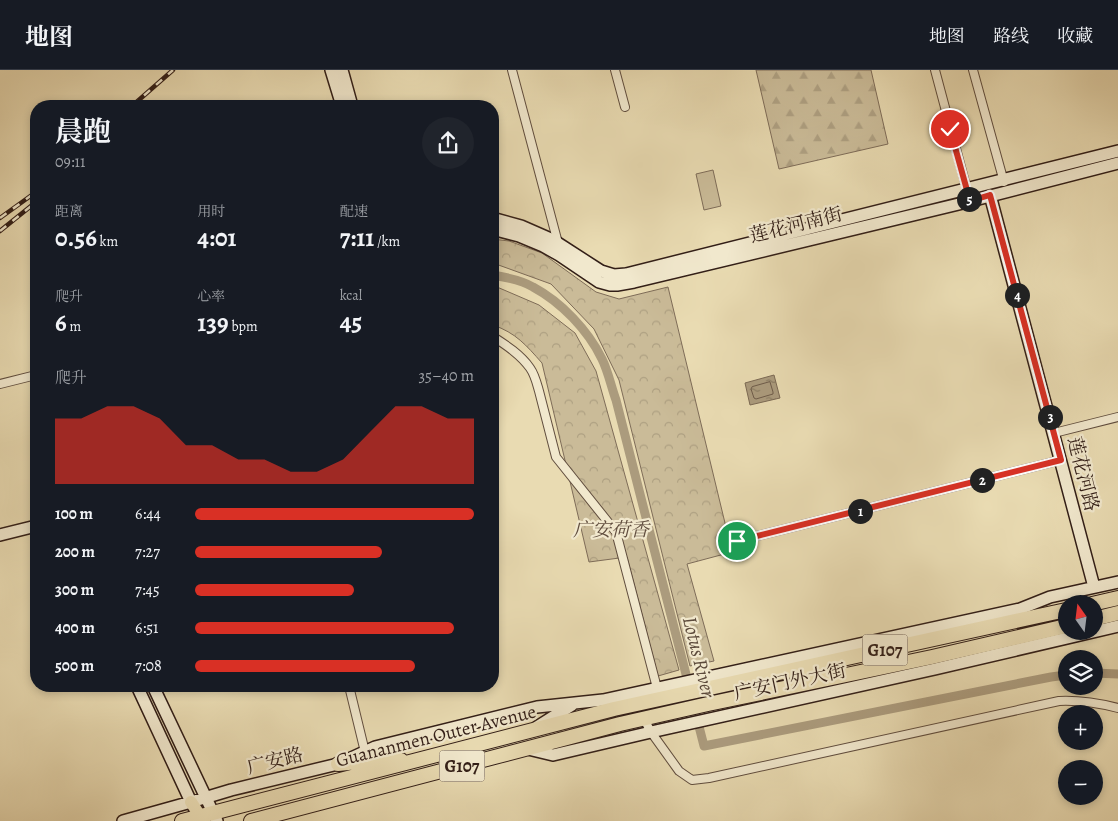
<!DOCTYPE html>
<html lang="zh">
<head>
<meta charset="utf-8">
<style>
  body { margin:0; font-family:Alegreya,"Noto Serif SC",serif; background:#20242c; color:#f1f3f6; height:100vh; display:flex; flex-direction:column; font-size:19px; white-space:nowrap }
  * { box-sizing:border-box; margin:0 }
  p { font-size:16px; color:#9ea1a6 }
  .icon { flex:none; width:28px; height:28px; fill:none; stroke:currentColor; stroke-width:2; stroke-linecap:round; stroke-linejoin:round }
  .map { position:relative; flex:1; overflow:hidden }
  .drawer { position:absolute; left:30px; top:30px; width:469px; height:592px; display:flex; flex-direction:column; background:#171b24; border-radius:20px; box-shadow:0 2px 8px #0003 }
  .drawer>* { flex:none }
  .needle { width:32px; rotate:346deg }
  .controls { position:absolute; left:1058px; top:525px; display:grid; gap:10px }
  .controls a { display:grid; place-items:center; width:45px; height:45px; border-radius:50%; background:#171b24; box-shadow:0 2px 8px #0003; font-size:25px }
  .pin { position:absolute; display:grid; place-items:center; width:42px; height:42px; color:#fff; margin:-21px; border:2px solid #fff; border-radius:50%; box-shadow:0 1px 5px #0007 }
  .km { position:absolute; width:25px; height:25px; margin:-12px; border-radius:50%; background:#222; color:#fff; font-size:14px; line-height:25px; text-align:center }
  .round { display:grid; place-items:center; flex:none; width:52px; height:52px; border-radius:26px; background:#20242c }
  .headline { display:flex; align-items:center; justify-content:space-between; height:85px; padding:0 25px }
  h1 { font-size:28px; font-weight:700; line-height:38px }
  .stats { display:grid; grid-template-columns:repeat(3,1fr); gap:8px; height:85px; padding:5px 25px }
  .stats div { display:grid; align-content:center }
  .stats b { font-size:25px; font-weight:700 }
  .stats small { font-size:14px; font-weight:400 }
  .stats p { font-size:14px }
  .chart { height:140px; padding:10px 25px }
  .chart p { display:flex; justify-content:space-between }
  .chart svg { width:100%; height:90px; margin-top:5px; fill:#d93025; opacity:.7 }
  ul { padding:0 25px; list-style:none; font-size:16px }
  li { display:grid; grid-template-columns:80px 60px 1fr; align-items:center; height:38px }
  li i { height:12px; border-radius:6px; background:#d93025 }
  header { display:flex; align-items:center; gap:30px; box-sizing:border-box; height:70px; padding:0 25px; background:#171b24; border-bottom:1px solid #363941 }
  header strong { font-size:24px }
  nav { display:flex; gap:28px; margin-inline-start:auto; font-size:18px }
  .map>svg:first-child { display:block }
  .green { fill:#cabb98; stroke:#7e6c58 }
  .forest { fill:url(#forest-firs); stroke:#7e6c58 }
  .park { fill:url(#park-crowns); stroke:#7e6c58 }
  .water { fill:url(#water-ripples); stroke:#7b6954 }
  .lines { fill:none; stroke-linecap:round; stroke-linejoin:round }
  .shore { stroke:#6e5c4a; stroke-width:1 }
  .canal { stroke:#ab9b7d; stroke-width:9 }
  .street-casing { stroke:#604d3e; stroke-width:10 }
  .secondary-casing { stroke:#321e17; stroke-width:14 }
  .primary-casing { stroke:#321e17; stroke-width:15 }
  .highway-casing { stroke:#321e17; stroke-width:16 }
  .street { stroke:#f1e8cd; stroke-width:8 }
  .secondary { stroke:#f1e8cd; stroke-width:11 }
  .primary { stroke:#e9dbb2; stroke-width:12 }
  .highway { stroke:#e9dbb2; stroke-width:14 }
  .rail-casing { stroke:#321e17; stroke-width:4.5 }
  .rail { stroke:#f1e8cd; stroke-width:2.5; stroke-dasharray:8; stroke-linecap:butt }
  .route-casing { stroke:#fff; stroke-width:10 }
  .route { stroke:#d93025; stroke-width:6 }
  .labels { text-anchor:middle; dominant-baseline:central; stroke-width:4.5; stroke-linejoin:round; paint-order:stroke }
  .shield { fill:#f1e8cd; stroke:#6b5b4e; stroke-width:1 }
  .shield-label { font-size:18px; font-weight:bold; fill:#321e17 }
  .street-label { font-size:19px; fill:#321e17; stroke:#f1e8cd }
  .park-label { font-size:19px; font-style:italic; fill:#604d3e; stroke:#f1e8cd }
  .water-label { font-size:20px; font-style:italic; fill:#5c4a3b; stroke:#f1e8cd }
</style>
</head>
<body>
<header>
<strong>地图</strong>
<nav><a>地图</a><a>路线</a><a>收藏</a></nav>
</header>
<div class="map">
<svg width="1118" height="751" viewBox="0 0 1118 751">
  <defs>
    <pattern id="forest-firs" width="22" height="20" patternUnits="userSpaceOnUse" patternTransform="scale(1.25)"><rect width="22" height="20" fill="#cabb98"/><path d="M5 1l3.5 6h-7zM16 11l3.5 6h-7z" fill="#aea082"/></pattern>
    <pattern id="park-crowns" width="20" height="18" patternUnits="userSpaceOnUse" patternTransform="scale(1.25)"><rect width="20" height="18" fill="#cabb98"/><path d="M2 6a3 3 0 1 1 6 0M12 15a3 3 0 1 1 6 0" fill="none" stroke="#aea082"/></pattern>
    <pattern id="water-ripples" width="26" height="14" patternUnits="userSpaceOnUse" patternTransform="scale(1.25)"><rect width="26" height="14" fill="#ab9b7d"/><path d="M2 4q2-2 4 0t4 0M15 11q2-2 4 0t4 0" fill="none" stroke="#8c7e65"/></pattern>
  </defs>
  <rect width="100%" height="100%" fill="#e9dbb2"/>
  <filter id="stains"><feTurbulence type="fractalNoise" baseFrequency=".004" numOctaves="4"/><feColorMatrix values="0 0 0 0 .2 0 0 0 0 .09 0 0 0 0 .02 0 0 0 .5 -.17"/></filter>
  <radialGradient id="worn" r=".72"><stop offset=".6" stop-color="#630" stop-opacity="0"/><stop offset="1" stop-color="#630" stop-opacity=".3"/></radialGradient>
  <path class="green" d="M713 100 721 136 704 140 696 104Z"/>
  <path class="forest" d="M756 0H871L888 74 779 99Z"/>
  <path class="park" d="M492 169 509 171 542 183 596 222 619 229 668 217 732 482 687 494 714 591 690 596 619 310 594 259 551 214 493 193Z
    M493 216 497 217 539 235 575 263 596 301 679 600 658 606 627 487 589 492 542 293C526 275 516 263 493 255Z"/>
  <path class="water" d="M774 305 780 328 750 335 745 313Z"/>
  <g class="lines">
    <path class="shore" d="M770 312 773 322V324L756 329 754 328 751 319 752 317Z"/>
    <path class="canal" d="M492 205C505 207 523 211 533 217 561 232 588 260 602 289 608 301 611 316 616 330L689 616
      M1094 603 1118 604
      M693 633 704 676 1051 607 1066 605"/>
    <g class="street-casing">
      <path id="street" d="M512 0 558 173
        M615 0 625 37
        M935 0 970 131
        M973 0 1004 112
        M492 266C506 275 521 285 530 298 535 305 537 314 539 321L556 387 616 462 657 618
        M0 314 36 305
        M1054 363 1118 347
        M737 471 1061 390
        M349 616 365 682
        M644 649 651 662 679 701 692 710 709 708 1059 631C1080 630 1098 633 1118 638"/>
    </g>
    <g class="secondary-casing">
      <path id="secondary" d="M331 0 342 36
        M342 0 352 36
        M990 125 1094 517
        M492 148 521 156 553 170 601 201 614 205 626 204 1118 81
        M492 159 519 166 543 176 559 185 599 212 610 215H617L634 212 963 133 1118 93
        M0 465 36 456
        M137 616 191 732
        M153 616 217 751
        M537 657 572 635
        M528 679 553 685 651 662 935 599 1118 556
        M123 751 191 732 231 720 338 694 375 677 537 637 603 630 1020 539 1050 527 1118 512"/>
    </g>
    <g class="primary-casing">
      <path id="primary" d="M191 732 200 746"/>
    </g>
    <g class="highway-casing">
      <path id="highway" d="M1092 534 1118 528
        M1094 549 1118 543
        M338 694 387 689 401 690
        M182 751 614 639 1066 540
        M251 751 620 654 708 634 932 587 1066 556"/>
    </g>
    <use href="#street" class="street"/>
    <use href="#secondary" class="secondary"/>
    <use href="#primary" class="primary"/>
    <use href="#highway" class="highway"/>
    <g class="rail-casing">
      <path id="rail" d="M132 36 173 0
        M0 148 36 122
        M0 161 36 132"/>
    </g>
    <use href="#rail" class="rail"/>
  </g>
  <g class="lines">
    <g class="route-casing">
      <path id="route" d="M737 471 1061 390 990 125 970 131 950 59"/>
    </g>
    <use href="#route" class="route"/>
  </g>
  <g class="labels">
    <g class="shield">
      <rect x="862.5" y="564.5" width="45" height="31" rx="4"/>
      <rect x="439.5" y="680.5" width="45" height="31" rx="4"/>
    </g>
    <g class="shield-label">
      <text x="885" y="580">G107</text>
      <text x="462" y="696">G107</text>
    </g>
    <g class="street-label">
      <text transform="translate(796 155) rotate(-14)">莲花河南街</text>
      <text transform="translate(1083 404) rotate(76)">莲花河路</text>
      <text transform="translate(790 612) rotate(-12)">广安门外大街</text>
      <text transform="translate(436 666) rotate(-14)">Guananmen Outer Avenue</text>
      <text transform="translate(275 691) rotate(-14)">广安路</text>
    </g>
    <g class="park-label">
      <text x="611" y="460">广安荷香</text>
    </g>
    <g class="water-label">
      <text transform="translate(699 587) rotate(76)">Lotus River</text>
    </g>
  </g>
  <rect width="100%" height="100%" filter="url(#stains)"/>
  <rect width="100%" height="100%" fill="url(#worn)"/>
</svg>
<div class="controls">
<a><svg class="needle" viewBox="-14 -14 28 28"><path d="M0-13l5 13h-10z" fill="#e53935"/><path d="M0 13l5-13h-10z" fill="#9ea1a6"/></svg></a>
<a><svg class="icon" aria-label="layers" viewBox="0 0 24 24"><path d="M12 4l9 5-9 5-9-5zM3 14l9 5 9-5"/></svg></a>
<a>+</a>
<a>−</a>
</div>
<div class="pin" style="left:737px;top:471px;background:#1e9e55"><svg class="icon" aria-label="arrive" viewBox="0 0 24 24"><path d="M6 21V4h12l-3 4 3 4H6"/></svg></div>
<div class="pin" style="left:950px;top:59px;background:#d93025"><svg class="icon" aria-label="check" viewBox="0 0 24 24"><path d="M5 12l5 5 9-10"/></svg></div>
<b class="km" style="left:860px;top:441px">1</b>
<b class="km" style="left:982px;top:410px">2</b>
<b class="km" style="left:1050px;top:347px">3</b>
<b class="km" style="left:1017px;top:225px">4</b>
<b class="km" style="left:969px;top:129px">5</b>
<section class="drawer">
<div class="headline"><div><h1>晨跑</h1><p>09:11</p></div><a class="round"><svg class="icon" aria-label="share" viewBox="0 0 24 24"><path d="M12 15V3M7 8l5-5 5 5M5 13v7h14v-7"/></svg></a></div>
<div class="stats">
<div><p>距离</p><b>0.56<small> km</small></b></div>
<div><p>用时</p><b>4:01</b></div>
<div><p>配速</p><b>7:11<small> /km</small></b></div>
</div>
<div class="stats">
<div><p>爬升</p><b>6<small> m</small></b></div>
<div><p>心率</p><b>139<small> bpm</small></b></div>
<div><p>kcal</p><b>45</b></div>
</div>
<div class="chart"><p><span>爬升</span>35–40 m</p>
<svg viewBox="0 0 160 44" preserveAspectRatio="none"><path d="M0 44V12L10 12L20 6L30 6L40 12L50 25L60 25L70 32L80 32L90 38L100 38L110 32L120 19L130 6L140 6L150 12L160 12V44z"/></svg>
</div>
<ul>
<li><b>100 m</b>6:44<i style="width:100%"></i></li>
<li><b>200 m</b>7:27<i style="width:67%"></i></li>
<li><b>300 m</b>7:45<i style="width:57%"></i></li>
<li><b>400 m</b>6:51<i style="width:93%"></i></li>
<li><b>500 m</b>7:08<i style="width:79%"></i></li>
</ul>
</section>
</div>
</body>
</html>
